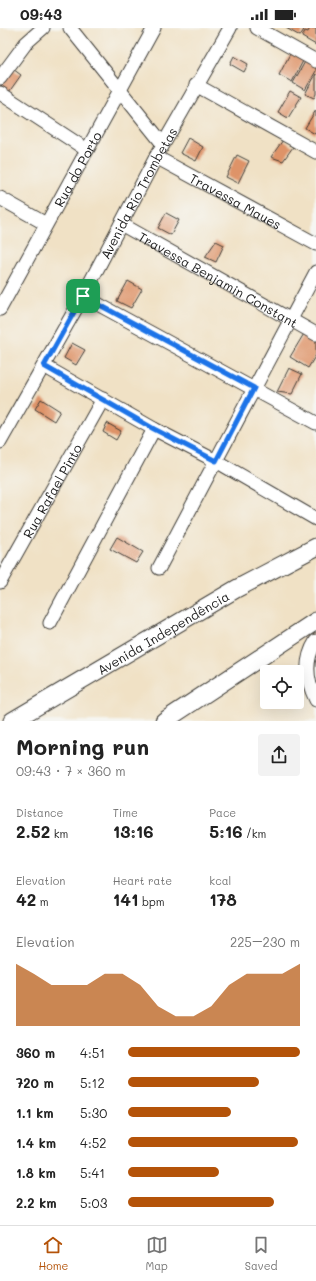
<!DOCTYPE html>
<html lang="en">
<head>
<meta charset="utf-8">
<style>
  body { margin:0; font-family:Mali,sans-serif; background:#f2f2f2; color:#222; height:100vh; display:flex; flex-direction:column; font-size:15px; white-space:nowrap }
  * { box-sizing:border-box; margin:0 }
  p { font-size:13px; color:#767676 }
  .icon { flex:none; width:22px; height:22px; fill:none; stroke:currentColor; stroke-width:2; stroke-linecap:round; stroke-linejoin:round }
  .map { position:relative; height:693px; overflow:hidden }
  .side { display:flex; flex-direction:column; background:#fff; flex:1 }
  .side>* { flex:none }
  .buttons { position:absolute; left:260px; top:637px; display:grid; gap:8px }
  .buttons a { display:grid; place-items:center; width:44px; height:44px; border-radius:4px; background:#fff; box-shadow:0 4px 16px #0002; font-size:20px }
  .pin { position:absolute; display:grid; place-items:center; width:34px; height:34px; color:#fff; margin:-17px; border-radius:8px; box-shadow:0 2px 6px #0006 }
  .round { display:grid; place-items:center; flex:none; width:42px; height:42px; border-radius:4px; background:#f2f2f2 }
  .head { display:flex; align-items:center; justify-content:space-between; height:68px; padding:0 16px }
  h1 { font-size:22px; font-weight:700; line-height:30px }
  .metrics { display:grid; grid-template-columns:repeat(3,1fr); gap:6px; height:68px; padding:4px 16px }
  .metrics div { display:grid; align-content:center }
  .metrics b { font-size:17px; font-weight:700 }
  .metrics small { font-size:11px; font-weight:400 }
  .metrics p { font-size:11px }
  .chart { height:112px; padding:8px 16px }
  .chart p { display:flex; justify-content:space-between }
  .chart svg { width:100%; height:72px; margin-top:4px; fill:#b45309; opacity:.7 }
  ul { padding:0 16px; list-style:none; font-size:13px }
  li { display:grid; grid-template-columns:64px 48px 1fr; align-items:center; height:30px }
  li i { height:10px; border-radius:5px; background:#b45309 }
  .status { display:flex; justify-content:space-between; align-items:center; height:28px; padding:0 20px; background:#fff; direction:ltr }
  .status svg { height:11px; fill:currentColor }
  .tab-bar { display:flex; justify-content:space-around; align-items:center; height:56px; border-top:1px solid #e0e0e0; background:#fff; font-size:11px; color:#767676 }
  .tab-bar a { display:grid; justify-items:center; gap:2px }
  .tab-bar .selected { color:#b45309 }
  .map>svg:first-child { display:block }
  .building { fill:#de9368 }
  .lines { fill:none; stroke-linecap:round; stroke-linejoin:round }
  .minor-casing { stroke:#3c3a35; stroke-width:15 }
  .major-casing { stroke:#3c3a35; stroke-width:19 }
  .minor { stroke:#fff; stroke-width:13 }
  .major { stroke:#fff; stroke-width:17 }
  .route-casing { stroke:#fff; stroke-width:8 }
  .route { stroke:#1a73e8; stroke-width:5 }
  .labels { text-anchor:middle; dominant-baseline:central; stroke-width:3; stroke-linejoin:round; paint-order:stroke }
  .street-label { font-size:13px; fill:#1c1c1c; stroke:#f6f6f2 }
</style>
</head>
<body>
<div class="status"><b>09:43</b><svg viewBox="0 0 49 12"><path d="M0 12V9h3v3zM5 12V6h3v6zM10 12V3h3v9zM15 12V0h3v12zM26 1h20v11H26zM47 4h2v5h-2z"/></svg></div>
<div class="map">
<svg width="316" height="693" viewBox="0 0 316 693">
  <rect width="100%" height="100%" fill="#f6f6f2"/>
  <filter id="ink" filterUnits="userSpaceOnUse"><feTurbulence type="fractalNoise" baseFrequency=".025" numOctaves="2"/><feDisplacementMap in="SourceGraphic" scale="8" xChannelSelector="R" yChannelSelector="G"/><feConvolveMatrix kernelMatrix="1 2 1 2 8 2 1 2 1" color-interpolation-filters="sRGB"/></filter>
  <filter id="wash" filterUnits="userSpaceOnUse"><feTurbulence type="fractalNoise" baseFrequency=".012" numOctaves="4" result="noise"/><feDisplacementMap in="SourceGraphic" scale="16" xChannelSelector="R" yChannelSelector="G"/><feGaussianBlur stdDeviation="0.9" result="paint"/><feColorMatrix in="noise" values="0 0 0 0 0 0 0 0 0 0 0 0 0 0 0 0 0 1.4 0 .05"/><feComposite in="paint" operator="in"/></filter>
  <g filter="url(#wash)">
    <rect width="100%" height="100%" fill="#f0e1c5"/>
    <g id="blocks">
      <path class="building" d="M286 0H305L300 8Z
        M310 0H316V17L302 9 305 3 308 4Z
        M291 24 304 31 292 54 279 47Z
        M234 28 248 36 244 44 230 36Z
        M306 32 316 38V43L305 62 293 55Z
        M13 41 21 47 9 64 1 58Z
        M316 46V66L314 70 305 66Z
        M290 63 301 69 288 90 278 84Z
        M316 82V105L315 106 305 100Z
        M188 110 203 119 196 133 180 125Z
        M283 112 293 119 283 133 271 129Z
        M237 127 249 133 238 155 226 149Z
        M166 185 179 192 171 207 158 200Z
        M216 213 224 217 216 234 205 229Z
        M128 253 142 261 131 280 117 273Z
        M305 304 316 310V327L308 340 290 329Z
        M72 315 85 322 76 337 64 330Z
        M289 340 302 346 292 366 277 364Z
        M41 371 60 383 54 393 35 381Z
        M107 395 121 403 116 412 103 404Z
        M117 509 143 524 136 535 110 521Z"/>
    </g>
  </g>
  <g filter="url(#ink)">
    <use href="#blocks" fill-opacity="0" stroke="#3c3a35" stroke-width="1"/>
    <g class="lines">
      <g class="minor-casing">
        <g id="minor">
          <path d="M70 0 163 116"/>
          <path d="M257 0 316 33"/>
          <path d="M0 50 26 15 43 0"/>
          <path d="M196 57 316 124"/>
          <path d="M0 65 87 122"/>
          <path id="s1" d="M156 129 316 216"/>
          <path d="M0 170 46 196"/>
          <path id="s2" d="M121 196 316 306"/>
          <path d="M83 268 316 395"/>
          <path id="s3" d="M0 281 154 0"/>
          <path d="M44 338 154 401 216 433 316 491"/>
          <path id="s4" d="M0 414 83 268 156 129 230 0"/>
          <path d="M159 540 316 244"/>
          <path id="s5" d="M0 554 103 371"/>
          <path d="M50 595 154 401"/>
          <path d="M316 613C304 632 306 652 316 672"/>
        </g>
      </g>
      <g class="major-casing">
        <g id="major">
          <path id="s6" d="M12 693 236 561 316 519"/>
          <path d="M164 693 316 593"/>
        </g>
      </g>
      <use href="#minor" class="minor"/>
      <use href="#major" class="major"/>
    </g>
  </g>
  <g class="lines" filter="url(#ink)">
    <g class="route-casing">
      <path id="route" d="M83 268 254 360 216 433 154 401 44 338Z"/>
    </g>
    <use href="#route" class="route"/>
  </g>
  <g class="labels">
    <g class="street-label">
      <text stroke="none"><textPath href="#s3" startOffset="160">Rua do Porto</textPath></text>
      <text stroke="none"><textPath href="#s4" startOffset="285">Avenida Rio Trombetas</textPath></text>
      <text stroke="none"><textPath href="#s1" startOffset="91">Travessa Maues</textPath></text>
      <text stroke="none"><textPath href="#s2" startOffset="112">Travessa Benjamin Constant</textPath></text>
      <text stroke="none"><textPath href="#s5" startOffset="105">Rua Rafael Pinto</textPath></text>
      <text stroke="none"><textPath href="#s6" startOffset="175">Avenida Independência</textPath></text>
    </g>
  </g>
</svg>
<div class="buttons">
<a><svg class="icon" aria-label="locate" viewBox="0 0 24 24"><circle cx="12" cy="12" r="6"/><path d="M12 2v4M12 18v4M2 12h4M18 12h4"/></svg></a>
</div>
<div class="pin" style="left:83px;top:268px;background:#1e9e55"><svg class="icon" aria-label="arrive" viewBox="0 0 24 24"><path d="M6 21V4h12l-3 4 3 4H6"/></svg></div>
</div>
<section class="side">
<div class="head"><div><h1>Morning run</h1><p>09:43 · 7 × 360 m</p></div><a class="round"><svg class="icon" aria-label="share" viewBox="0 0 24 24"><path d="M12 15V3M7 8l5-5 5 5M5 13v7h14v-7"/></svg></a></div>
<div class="metrics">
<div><p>Distance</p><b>2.52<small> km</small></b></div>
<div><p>Time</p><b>13:16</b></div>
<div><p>Pace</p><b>5:16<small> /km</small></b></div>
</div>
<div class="metrics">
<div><p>Elevation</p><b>42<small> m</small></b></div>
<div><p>Heart rate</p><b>141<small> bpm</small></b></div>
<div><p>kcal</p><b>178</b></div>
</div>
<div class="chart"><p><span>Elevation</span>225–230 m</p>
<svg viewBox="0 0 160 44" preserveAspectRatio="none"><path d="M0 44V6L10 12L20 19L30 19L40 19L50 12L60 12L70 19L80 32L90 38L100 38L110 32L120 19L130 12L140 12L150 12L160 6V44z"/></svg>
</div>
<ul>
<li><b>360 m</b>4:51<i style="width:100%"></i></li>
<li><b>720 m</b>5:12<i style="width:76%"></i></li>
<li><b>1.1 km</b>5:30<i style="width:60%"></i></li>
<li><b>1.4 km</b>4:52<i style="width:99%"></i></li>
<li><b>1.8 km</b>5:41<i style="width:53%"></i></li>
<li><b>2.2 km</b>5:03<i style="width:85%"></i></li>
</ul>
</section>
<nav class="tab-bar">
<a class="selected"><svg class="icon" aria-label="home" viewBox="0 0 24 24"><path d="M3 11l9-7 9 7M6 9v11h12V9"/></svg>Home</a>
<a><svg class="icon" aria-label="map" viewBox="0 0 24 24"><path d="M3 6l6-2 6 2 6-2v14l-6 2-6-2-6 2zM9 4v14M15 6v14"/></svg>Map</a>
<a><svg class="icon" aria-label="saved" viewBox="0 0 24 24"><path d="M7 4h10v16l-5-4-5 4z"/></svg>Saved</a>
</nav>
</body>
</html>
